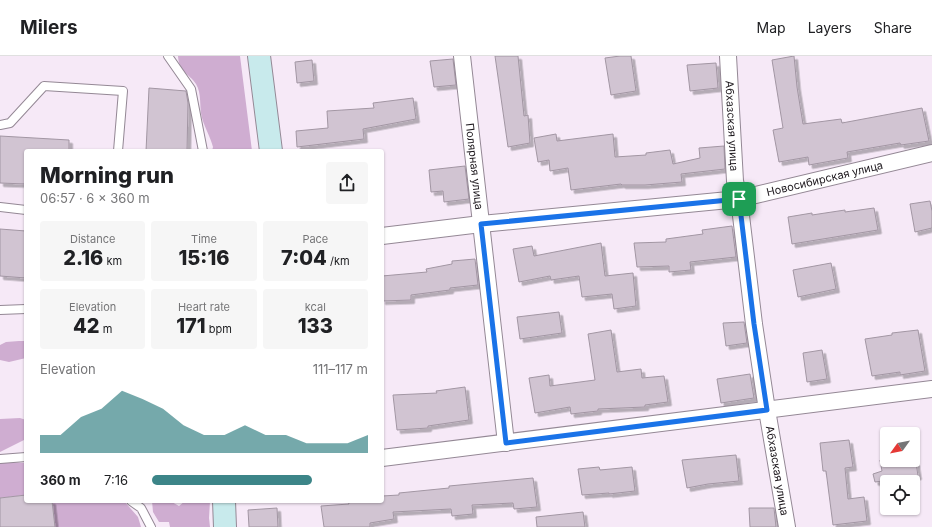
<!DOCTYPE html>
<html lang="en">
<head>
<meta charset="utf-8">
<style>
  body { margin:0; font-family:Inter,sans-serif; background:#f6f6f6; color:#202124; height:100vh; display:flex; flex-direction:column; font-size:15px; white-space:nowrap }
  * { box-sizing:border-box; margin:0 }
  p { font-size:13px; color:#757577 }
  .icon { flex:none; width:22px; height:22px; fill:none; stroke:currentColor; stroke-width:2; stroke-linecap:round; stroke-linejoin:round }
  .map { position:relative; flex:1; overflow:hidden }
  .panel { position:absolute; left:24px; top:93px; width:360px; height:354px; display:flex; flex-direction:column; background:#fff; border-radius:4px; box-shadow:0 1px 3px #0004 }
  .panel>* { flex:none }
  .needle { width:26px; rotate:237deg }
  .fabs { position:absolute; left:880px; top:371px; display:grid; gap:8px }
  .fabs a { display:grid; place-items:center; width:40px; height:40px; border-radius:4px; background:#fff; box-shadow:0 1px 3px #0004; font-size:20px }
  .pin { position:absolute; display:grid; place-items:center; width:34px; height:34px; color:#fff; margin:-17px; border-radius:8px; box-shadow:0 2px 6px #0006 }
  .round { display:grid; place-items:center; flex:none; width:42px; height:42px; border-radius:4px; background:#f6f6f6 }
  .head { display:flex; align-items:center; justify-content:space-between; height:68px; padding:0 16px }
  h1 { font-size:22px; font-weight:800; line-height:30px }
  .stats { display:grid; grid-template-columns:repeat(3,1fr); gap:6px; height:68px; padding:4px 16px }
  .stats div { display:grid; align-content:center; border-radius:4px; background:#f6f6f6; text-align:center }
  .stats b { font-size:20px; font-weight:800 }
  .stats small { font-size:11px; font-weight:400 }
  .stats p { font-size:11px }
  .chart { height:112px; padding:8px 16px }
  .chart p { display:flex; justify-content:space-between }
  .chart svg { width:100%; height:72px; margin-top:4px; fill:#3c8588; opacity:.7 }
  ul { padding:0 16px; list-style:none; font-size:13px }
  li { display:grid; grid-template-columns:64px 48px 1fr; align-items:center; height:30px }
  li i { height:10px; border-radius:5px; background:#3c8588 }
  header { display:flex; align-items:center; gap:24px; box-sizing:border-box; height:56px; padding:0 20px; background:#fff; border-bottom:1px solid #e0e0e0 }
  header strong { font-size:19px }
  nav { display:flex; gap:22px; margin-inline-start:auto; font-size:14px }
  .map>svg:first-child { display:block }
  .forest { fill:#cfadd1 }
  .building { fill:#d1c4d2; stroke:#a296a3; filter:url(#shadow) }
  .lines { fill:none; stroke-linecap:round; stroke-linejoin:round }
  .lane-casing { stroke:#948895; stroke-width:10 }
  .street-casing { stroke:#948895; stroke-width:18 }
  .secondary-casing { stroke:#948895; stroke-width:24 }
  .lane { stroke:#fff; stroke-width:8 }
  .street { stroke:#fff; stroke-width:16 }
  .secondary { stroke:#c8eaec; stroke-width:22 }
  .route-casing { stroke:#fff; stroke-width:8 }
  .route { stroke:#1a73e8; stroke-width:5 }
  .labels { text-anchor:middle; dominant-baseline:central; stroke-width:3; stroke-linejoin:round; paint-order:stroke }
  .street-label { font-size:11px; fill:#1c171c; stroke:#fef9fe }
</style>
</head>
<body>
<header>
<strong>Milers</strong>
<nav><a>Map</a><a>Layers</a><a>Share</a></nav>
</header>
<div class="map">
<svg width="932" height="471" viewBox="0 0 932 471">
  <defs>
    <filter id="shadow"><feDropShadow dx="3.5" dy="3.5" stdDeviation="0" flood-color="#0004"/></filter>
  </defs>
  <rect width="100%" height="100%" fill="#f6e9f7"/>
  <path class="forest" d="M178 0H240L252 95H212L213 91C210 80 205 72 202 62 199 50 202 38 196 28 189 17 179 17 178 0Z
    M19 285H26V302L9 306 0 304V289L6 286Z
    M20 362 26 364V383L0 396V363Z
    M0 406 26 407V439L0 442Z
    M52 445H124L138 461 141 471H55Z
    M152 445H170L179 450 185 445H210L209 462 210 471H170L169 466H159L153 456Z"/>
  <path class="building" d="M495 0H518L524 60 528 59 530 87 508 91Z
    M620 0H631L636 35 611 39 605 2Z
    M794 0 797 31 803 68 841 63 842 67 922 52 929 85 901 89 900 87 847 96 848 102 809 109 808 101 779 106 773 74 783 72 772 4Z
    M453 3 456 29 434 31 430 5Z
    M312 4 314 25 297 27 295 6Z
    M716 7 718 32 690 35 687 9Z
    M149 32 186 35 188 47 187 95H146Z
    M413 42 416 63 363 73 364 83 297 91 296 75 328 72 327 55 374 52 373 47Z
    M556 78 557 85 613 78 615 101 646 99V97L670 94 673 108 700 102 699 92 724 90 725 113 681 118 682 126 645 129H622L621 128 571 134 568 112 550 115 549 104 538 106 534 82Z
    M0 80 69 84V95H26V128L0 127Z
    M465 110 469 143 444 146 443 135 431 136 429 114Z
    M930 145 932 155V172L915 176 910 148Z
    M874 152 878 174 792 188 788 161 812 157V159L845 154V156Z
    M732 170 736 201 690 206 691 214 669 216V210L637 211 634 187 666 186V183L703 178 702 174Z
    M0 173 26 175V222L0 220Z
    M601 187 605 220 633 217 636 250 614 253 612 238 582 241 579 220 551 224 550 220 519 226 513 193 532 190 534 200Z
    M475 203 478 229 450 232V234L411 239V244L382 245V220L427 216 426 213 452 208V205Z
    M831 207 836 233 798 241 793 214Z
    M559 256 562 277 520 283 517 261Z
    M744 266 747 287 726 290 723 267Z
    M611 274 617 316 641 313 642 322 664 320 668 346 645 349V351L598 353V355L571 358 570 351 535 357 529 322 549 319 550 330 595 324 588 278Z
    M918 274 925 315 900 319V316L872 320 865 283 892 279V277Z
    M822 294 827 323 807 326 803 297Z
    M750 318 754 342 721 347 717 323Z
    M465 331 469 364 428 370V372L397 374 393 339 437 337 436 335Z
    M849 384 853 411 845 412 848 443 864 441 867 465 833 469 826 415H823L820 387Z
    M736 399 739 425 708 428 687 432 682 404Z
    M880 404H903L904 409 916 406 918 420 906 422V426H883V425L875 426 873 418 882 415Z
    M599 411 600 414 632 411 635 435 609 438V437L582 439 578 413Z
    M533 422 537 451 514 453 513 447 472 449 473 458 452 460 451 453 393 456 394 463 370 467V471H324L321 450 349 448 348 445H382V440L399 439V437L449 432V430Z
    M26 439V445H52L55 471H0V442Z
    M277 452 278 471H249L248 454Z
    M749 452H774L776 471H750Z
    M583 456 585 471H537L536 461Z"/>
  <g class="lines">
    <g class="lane-casing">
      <path id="lane" d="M168 0 191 33 203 95
        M0 69 10 67 44 30 123 35 118 95
        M0 151 26 154
        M0 254 26 253
        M0 403 26 401
        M131 445 141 452 151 471"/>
    </g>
    <g class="street-casing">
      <g id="street">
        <path id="s1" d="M462 0 506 387"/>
        <path id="s2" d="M728 0 735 125 739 143 754 268 767 354 787 471"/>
        <path id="s3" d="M382 180 481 168 739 143 932 97"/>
        <path d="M382 402 932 333"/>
      </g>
    </g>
    <g class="secondary-casing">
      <path id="secondary" d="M259 0 271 95
        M224 445 225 471"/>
    </g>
    <use href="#lane" class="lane"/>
    <use href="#street" class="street"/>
    <use href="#secondary" class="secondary"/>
  </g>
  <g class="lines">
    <g class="route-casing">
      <path id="route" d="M739 143 754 268 767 354 506 387 481 168Z"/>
    </g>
    <use href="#route" class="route"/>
  </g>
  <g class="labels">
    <g class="street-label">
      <text stroke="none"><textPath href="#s2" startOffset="70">Абхазская улица</textPath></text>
      <text stroke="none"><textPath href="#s1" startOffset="111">Полярная улица</textPath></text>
      <text stroke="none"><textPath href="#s3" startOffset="447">Новосибирская улица</textPath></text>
      <text stroke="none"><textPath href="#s2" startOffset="418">Абхазская улица</textPath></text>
    </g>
  </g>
</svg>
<div class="fabs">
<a><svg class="needle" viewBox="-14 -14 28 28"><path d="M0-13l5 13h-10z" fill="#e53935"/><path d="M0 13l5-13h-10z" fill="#757577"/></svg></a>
<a><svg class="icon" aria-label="locate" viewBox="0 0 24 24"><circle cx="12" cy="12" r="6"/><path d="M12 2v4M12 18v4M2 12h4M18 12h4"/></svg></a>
</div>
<div class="pin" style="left:739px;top:143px;background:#1e9e55"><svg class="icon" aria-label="arrive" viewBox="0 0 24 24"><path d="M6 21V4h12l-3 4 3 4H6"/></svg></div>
<section class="panel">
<div class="head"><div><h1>Morning run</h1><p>06:57 · 6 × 360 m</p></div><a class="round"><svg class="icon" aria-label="share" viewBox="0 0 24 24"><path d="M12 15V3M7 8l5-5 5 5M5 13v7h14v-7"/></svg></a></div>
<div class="stats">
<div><p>Distance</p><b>2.16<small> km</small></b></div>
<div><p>Time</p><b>15:16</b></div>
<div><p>Pace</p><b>7:04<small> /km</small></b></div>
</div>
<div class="stats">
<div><p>Elevation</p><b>42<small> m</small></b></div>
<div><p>Heart rate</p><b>171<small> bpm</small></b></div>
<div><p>kcal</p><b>133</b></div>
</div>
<div class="chart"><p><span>Elevation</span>111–117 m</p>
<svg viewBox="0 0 160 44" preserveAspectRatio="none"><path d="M0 44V33L10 33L20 22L30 17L40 6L50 11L60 17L70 27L80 33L90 33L100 27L110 33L120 33L130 38L140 38L150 38L160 33V44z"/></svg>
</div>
<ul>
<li><b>360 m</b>7:16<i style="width:74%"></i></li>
</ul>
</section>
</div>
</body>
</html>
